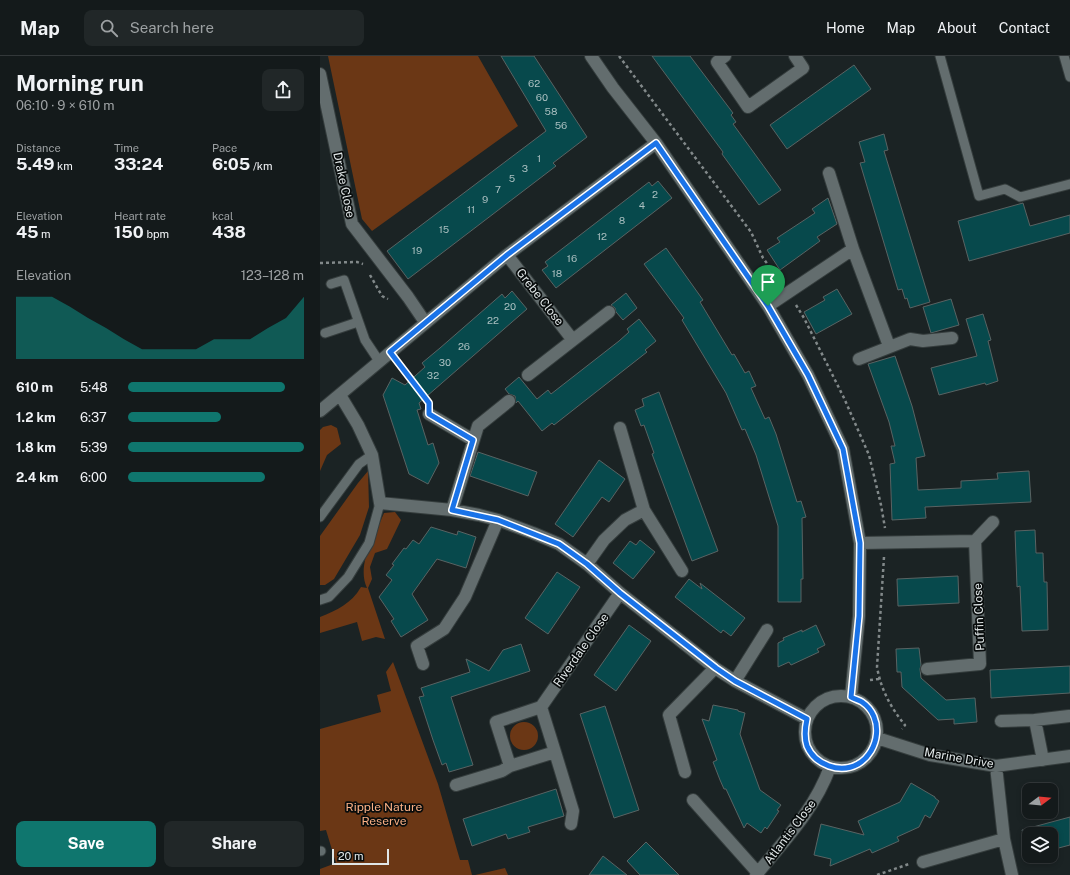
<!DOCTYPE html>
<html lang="en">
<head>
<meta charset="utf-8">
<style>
  body { margin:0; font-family:"Public Sans",sans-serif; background:#212728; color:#f1f3f6; height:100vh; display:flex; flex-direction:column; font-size:15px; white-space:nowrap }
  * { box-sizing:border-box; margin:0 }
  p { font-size:13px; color:#9da1a3 }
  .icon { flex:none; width:22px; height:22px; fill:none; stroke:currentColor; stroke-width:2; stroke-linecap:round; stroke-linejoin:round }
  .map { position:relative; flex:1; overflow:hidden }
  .drawer { display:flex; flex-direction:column; background:#141a1b; width:320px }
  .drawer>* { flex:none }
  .needle { width:26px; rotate:74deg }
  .fabs { position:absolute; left:702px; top:727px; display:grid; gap:8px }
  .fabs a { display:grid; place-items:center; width:36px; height:36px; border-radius:8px; background:#141a1b; box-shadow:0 2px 6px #0003,0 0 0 1px #33383a; font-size:20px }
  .scale { position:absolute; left:12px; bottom:10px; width:57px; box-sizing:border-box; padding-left:4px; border:2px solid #e0e6e7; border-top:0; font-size:11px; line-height:14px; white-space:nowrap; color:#e0e6e7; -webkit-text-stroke:3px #080c0c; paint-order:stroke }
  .pin { position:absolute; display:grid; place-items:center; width:34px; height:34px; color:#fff; margin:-41px -17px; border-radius:50% 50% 50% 0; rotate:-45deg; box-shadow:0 0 4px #0007 }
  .pin .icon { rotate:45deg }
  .round { display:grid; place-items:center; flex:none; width:42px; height:42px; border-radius:8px; background:#212728 }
  .summary { display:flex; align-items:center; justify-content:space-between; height:68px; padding:0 16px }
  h1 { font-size:22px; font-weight:700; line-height:30px }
  .figures { display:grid; grid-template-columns:repeat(3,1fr); gap:6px; height:68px; padding:4px 16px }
  .figures div { display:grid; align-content:center }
  .figures b { font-size:17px; font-weight:700 }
  .figures small { font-size:11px; font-weight:400 }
  .figures p { font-size:11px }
  .chart { height:112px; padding:8px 16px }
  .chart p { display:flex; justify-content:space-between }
  .chart svg { width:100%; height:72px; margin-top:4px; fill:#0f766e; opacity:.7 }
  .action { display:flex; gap:8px; margin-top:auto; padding:8px 16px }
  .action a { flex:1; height:46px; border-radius:8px; background:#0f766e; color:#fff; font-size:16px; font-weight:700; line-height:46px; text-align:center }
  .action a+a { background:#212728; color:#f1f3f6 }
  ul { padding:0 16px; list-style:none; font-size:13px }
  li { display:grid; grid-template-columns:64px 48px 1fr; align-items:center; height:30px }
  li i { height:10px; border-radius:5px; background:#0f766e }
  header { display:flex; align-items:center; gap:24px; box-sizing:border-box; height:56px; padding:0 20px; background:#141a1b; border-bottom:1px solid #33383a }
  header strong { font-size:19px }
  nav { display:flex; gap:22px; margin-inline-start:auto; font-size:14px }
  .search { width:280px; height:36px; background:#212728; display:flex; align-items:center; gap:10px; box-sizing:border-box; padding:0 14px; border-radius:8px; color:#9da1a3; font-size:15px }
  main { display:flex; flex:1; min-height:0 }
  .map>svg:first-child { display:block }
  .green { fill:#6b3715 }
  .building { fill:#07494c; stroke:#596363 }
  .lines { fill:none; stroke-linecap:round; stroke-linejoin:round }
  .lane-casing { stroke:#353d3d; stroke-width:11 }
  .street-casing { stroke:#353d3d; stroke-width:14 }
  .path { stroke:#82898a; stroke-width:2.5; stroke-dasharray:3 3; stroke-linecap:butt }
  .lane { stroke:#636d6e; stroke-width:9 }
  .street { stroke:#636d6e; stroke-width:12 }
  .route-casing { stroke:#fff; stroke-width:8 }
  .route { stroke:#1a73e8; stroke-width:5 }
  .labels { text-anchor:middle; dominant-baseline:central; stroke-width:3.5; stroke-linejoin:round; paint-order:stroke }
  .number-label { font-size:10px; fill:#aabfc0 }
  .street-label { font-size:12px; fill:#e0e6e7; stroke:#080c0c }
  .park-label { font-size:12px; fill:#fab085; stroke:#080c0c }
</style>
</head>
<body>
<header>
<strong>Map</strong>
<div class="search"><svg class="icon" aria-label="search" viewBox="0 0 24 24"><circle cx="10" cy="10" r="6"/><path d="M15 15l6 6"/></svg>Search here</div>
<nav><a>Home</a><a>Map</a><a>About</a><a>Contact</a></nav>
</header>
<main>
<section class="drawer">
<div class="summary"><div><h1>Morning run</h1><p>06:10 · 9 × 610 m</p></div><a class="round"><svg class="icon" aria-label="share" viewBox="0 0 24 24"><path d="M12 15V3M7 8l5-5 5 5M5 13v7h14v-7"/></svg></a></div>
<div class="figures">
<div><p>Distance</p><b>5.49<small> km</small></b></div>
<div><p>Time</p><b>33:24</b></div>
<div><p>Pace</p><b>6:05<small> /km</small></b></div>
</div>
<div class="figures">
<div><p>Elevation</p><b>45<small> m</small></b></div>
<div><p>Heart rate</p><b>150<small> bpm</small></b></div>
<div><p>kcal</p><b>438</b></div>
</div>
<div class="chart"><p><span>Elevation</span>123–128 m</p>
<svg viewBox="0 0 160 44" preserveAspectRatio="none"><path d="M0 44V6L10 6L20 6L30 12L40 19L50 25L60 32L70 38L80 38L90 38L100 38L110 32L120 32L130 32L140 25L150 19L160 6V44z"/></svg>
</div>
<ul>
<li><b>610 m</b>5:48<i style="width:89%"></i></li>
<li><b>1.2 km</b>6:37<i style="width:53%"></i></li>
<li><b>1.8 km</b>5:39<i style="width:100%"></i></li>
<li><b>2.4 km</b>6:00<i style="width:78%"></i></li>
</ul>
<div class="action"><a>Save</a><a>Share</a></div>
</section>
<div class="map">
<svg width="750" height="819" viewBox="0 0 750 819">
  <rect width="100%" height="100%" fill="#1b2324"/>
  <path class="green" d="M8 0H158L198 70 52 175 42 163Z
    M11 369 17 372 21 388 7 399 0 415V374L3 371Z
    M48 415 49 451 40 479 14 523 5 529H0V480L38 427Z
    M75 456 81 464 67 493 55 497 50 511 52 523 48 532 65 583 56 581 42 585 37 566 0 577V561C17 554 31 548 41 531L47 532C36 509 55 479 64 457Z
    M73 606 118 728 140 804H148L152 819H0V813L16 807 6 774 0 775V673L61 656 57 639 71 635 66 616Z
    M190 680a14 14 0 1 1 28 0a14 14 0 1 1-28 0Z
    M185 812 188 819H155Z"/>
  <path class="building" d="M181 0H214L267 81 233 107 236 110 88 223 67 195 226 75Z
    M332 0H370L413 57 411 59 416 66 413 68 461 134 439 149 402 98 403 96Z
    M534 9 551 33 467 93 450 69Z
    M564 78 568 94 564 95 610 246 590 252 587 242 585 243 582 233 578 234 540 107 545 106 539 86Z
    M338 125 352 142 236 232 222 214 228 210 225 206 329 126 332 130Z
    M508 142 517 168 497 181 500 185 460 214 447 194 460 186 457 182 495 157 492 153Z
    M703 147 710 170 750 159V177L649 205 638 165Z
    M346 192 383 244 380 246 412 299 414 298 425 317 429 315 436 330 431 332 445 363 449 361 456 378 477 446 481 445 486 461 482 462 483 523H481V546H458V470L436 399 425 373 422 374 406 337 362 264 364 262 324 208Z
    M517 233 532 258 496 278 484 256 505 244 503 241Z
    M192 235 207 253 99 347 101 353 97 354 108 389 113 387 119 407 108 428 89 418 63 339 72 322 85 329 105 311 102 307 120 292 182 238 185 242Z
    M306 237 317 252 303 264 296 256 295 252 291 249Z
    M631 243 639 269 611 277 603 251Z
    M663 258 671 284 668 285 678 325 666 329 665 327 619 339 611 312 657 300 646 263Z
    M319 263 336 285 325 294 327 296 234 369 232 367 222 375 198 345 196 347 195 340 189 338 185 333 199 321 217 343 228 334 231 338 299 285 309 276 307 273Z
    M575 300 592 350 605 400 596 402 598 434 641 432V425L678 423 677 417 709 415 711 446 605 451 606 462 572 464 570 408 575 407 571 390H575L569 366 548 308Z
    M339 336 398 495 372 505 332 398 334 397 324 369 321 370 315 354 324 350 322 343Z
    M158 396 217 416 208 440 150 420Z
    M279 404 305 423 289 446 282 441 253 481 235 468Z
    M111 471 137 479 138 475 156 481 146 512 117 503 92 538 108 564 81 581 71 565 74 563 59 541 72 524 66 519 74 509 72 508 84 492 86 493 93 484 99 488Z
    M715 474 716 497H723L724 526H727L728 574 702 575 700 530 697 531 695 475Z
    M320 484 335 496 313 523 293 507 310 485 316 489Z
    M237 516 260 531 228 578 205 562Z
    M638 520 639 547 578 550 577 523Z
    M369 523 382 533 380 527 425 562 411 580 403 574 401 577 355 541Z
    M309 569 331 585 296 635 274 619Z
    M496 569 505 589 497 593 499 596 471 609 469 606 458 611V587L464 584 463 582 482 574V576Z
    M201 588 210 615 131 641 153 709 129 716 126 707 122 709 113 684 99 641 104 640 101 632 150 616 146 603 169 615 183 594Z
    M599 592 601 609 600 613 601 622 626 644 655 642 657 666 634 668V663L618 664 582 631 581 616H577L576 593Z
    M750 610V637L671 642 670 614Z
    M393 649 418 654V655L425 657 420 678 440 734 461 749 457 754 459 755 447 773 445 771 441 777 427 767 424 772 406 733H404L400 724 393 706 397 704 382 663 389 665Z
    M285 650 319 754 294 762 260 658Z
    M591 727 615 741V742L619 745 610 762 605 759 599 771 577 781 579 785 552 797 550 793 510 810 511 803 494 799 501 768 544 779 538 765 580 746Z
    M236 733 244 760 208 771 210 776 188 783 186 778 152 790 143 763Z
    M750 761V789L731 794V778H709V798L702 774Z
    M326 786 359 819H320L307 805Z
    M283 800 307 819H269Z"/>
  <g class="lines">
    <g class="lane-casing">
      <path id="lane" d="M620 0 659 140 685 133 700 141 750 128
        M744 0 750 21
        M11 228 24 224 45 284 59 305
        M5 277 38 266
        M0 461 39 408 52 399
        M0 544 9 541 28 521 49 487 60 447
        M0 795H1"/>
    </g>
    <g class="street-casing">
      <path id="street" d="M271 0 293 32 336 87 448 250 488 319 523 393 540 487 539 560 531 641
        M405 0 397 6 428 51 483 12 475 0
        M0 18 32 168 88 241 105 266
        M509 117 533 193 569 290
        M187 199 252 283
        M448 250 533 193
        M539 303 590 283 603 285 632 282
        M208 319 289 256
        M20 339 38 369 52 399 60 447 132 454 159 459 178 464 213 477 239 488 267 508 300 537 395 612 415 625 487 663
        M0 355 187 199 336 87
        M109 358 153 384
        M300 372 324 454 362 515
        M132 454 158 370 189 345
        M655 485 673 466
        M540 487 655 485 660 608 607 613
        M267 508 284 484 305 464 324 454
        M103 608 97 590 124 573 145 541 178 464
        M415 625 447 574
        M485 676a36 36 0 1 1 72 0a36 36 0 1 1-72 0Z
        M221 651 176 666 190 710 235 696 221 651 300 537
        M715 664 723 704
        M681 665 715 664 749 660
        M557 682 610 699 676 710 750 700
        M235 696 253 755 251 768
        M676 710 684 783 692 819
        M365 716 349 659 395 612
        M136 729 182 715 190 710
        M373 744 438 817
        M603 806 684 783
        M436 819C464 785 495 753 510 711"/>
    </g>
    <path class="path" d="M299 0 431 176 443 202 460 225
      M0 207 37 206 43 208
      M50 219 62 240 68 243
      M476 249 484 262 524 342 549 399 561 449 565 472
      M79 308 107 344
      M564 501 557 611C561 634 571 652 585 669L582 673
      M550 624 559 623
      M557 819 589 808"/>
    <use href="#lane" class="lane"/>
    <use href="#street" class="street"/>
  </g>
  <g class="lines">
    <g class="route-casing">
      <path id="route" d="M336 87 448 250 488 319 523 393 540 487 539 560 531 641C534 643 539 644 542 646 564 661 560 695 538 708 520 718 495 709 487 690 484 681 485 672 487 663L415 625 396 612 300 537 267 508 239 488 178 464 132 454 153 384 109 358V347L70 296 187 199Z"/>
    </g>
    <use href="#route" class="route"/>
  </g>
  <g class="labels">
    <g class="number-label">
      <text x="214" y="27">62</text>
      <text x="222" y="41">60</text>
      <text x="231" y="55">58</text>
      <text x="241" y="69">56</text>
      <text x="219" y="102">1</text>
      <text x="205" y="112">3</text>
      <text x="192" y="122">5</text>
      <text x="178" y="133">7</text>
      <text x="335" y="138">2</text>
      <text x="165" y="143">9</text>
      <text x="322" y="149">4</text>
      <text x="151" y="153">11</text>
      <text x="302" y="164">8</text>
      <text x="124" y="173">15</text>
      <text x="282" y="180">12</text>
      <text x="97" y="194">19</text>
      <text x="252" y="202">16</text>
      <text x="237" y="217">18</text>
      <text x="190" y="250">20</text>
      <text x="173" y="264">22</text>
      <text x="144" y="290">26</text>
      <text x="125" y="306">30</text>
      <text x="113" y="319">32</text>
    </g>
    <g class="street-label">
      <text transform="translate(24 129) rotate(78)">Drake Close</text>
      <text transform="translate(220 241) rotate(52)">Grebe Close</text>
      <text transform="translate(659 561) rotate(-92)">Puffin Close</text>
      <text transform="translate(261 594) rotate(-55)">Riverdale Close</text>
      <text transform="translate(639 702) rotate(10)">Marine Drive</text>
      <text transform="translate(470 776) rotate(-53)">Atlantis Close</text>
    </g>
    <g class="park-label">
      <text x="64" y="751">Ripple Nature<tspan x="64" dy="14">Reserve</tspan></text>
    </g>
  </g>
</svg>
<div class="fabs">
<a><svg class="needle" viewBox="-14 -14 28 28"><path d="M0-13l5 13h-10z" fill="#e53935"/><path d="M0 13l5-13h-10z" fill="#9da1a3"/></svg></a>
<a><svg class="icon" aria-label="layers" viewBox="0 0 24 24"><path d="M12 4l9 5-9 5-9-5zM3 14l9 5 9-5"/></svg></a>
</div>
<div class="scale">20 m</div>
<div class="pin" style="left:448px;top:250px;background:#1e9e55"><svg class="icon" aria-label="arrive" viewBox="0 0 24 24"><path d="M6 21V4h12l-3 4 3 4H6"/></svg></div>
</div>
</main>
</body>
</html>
